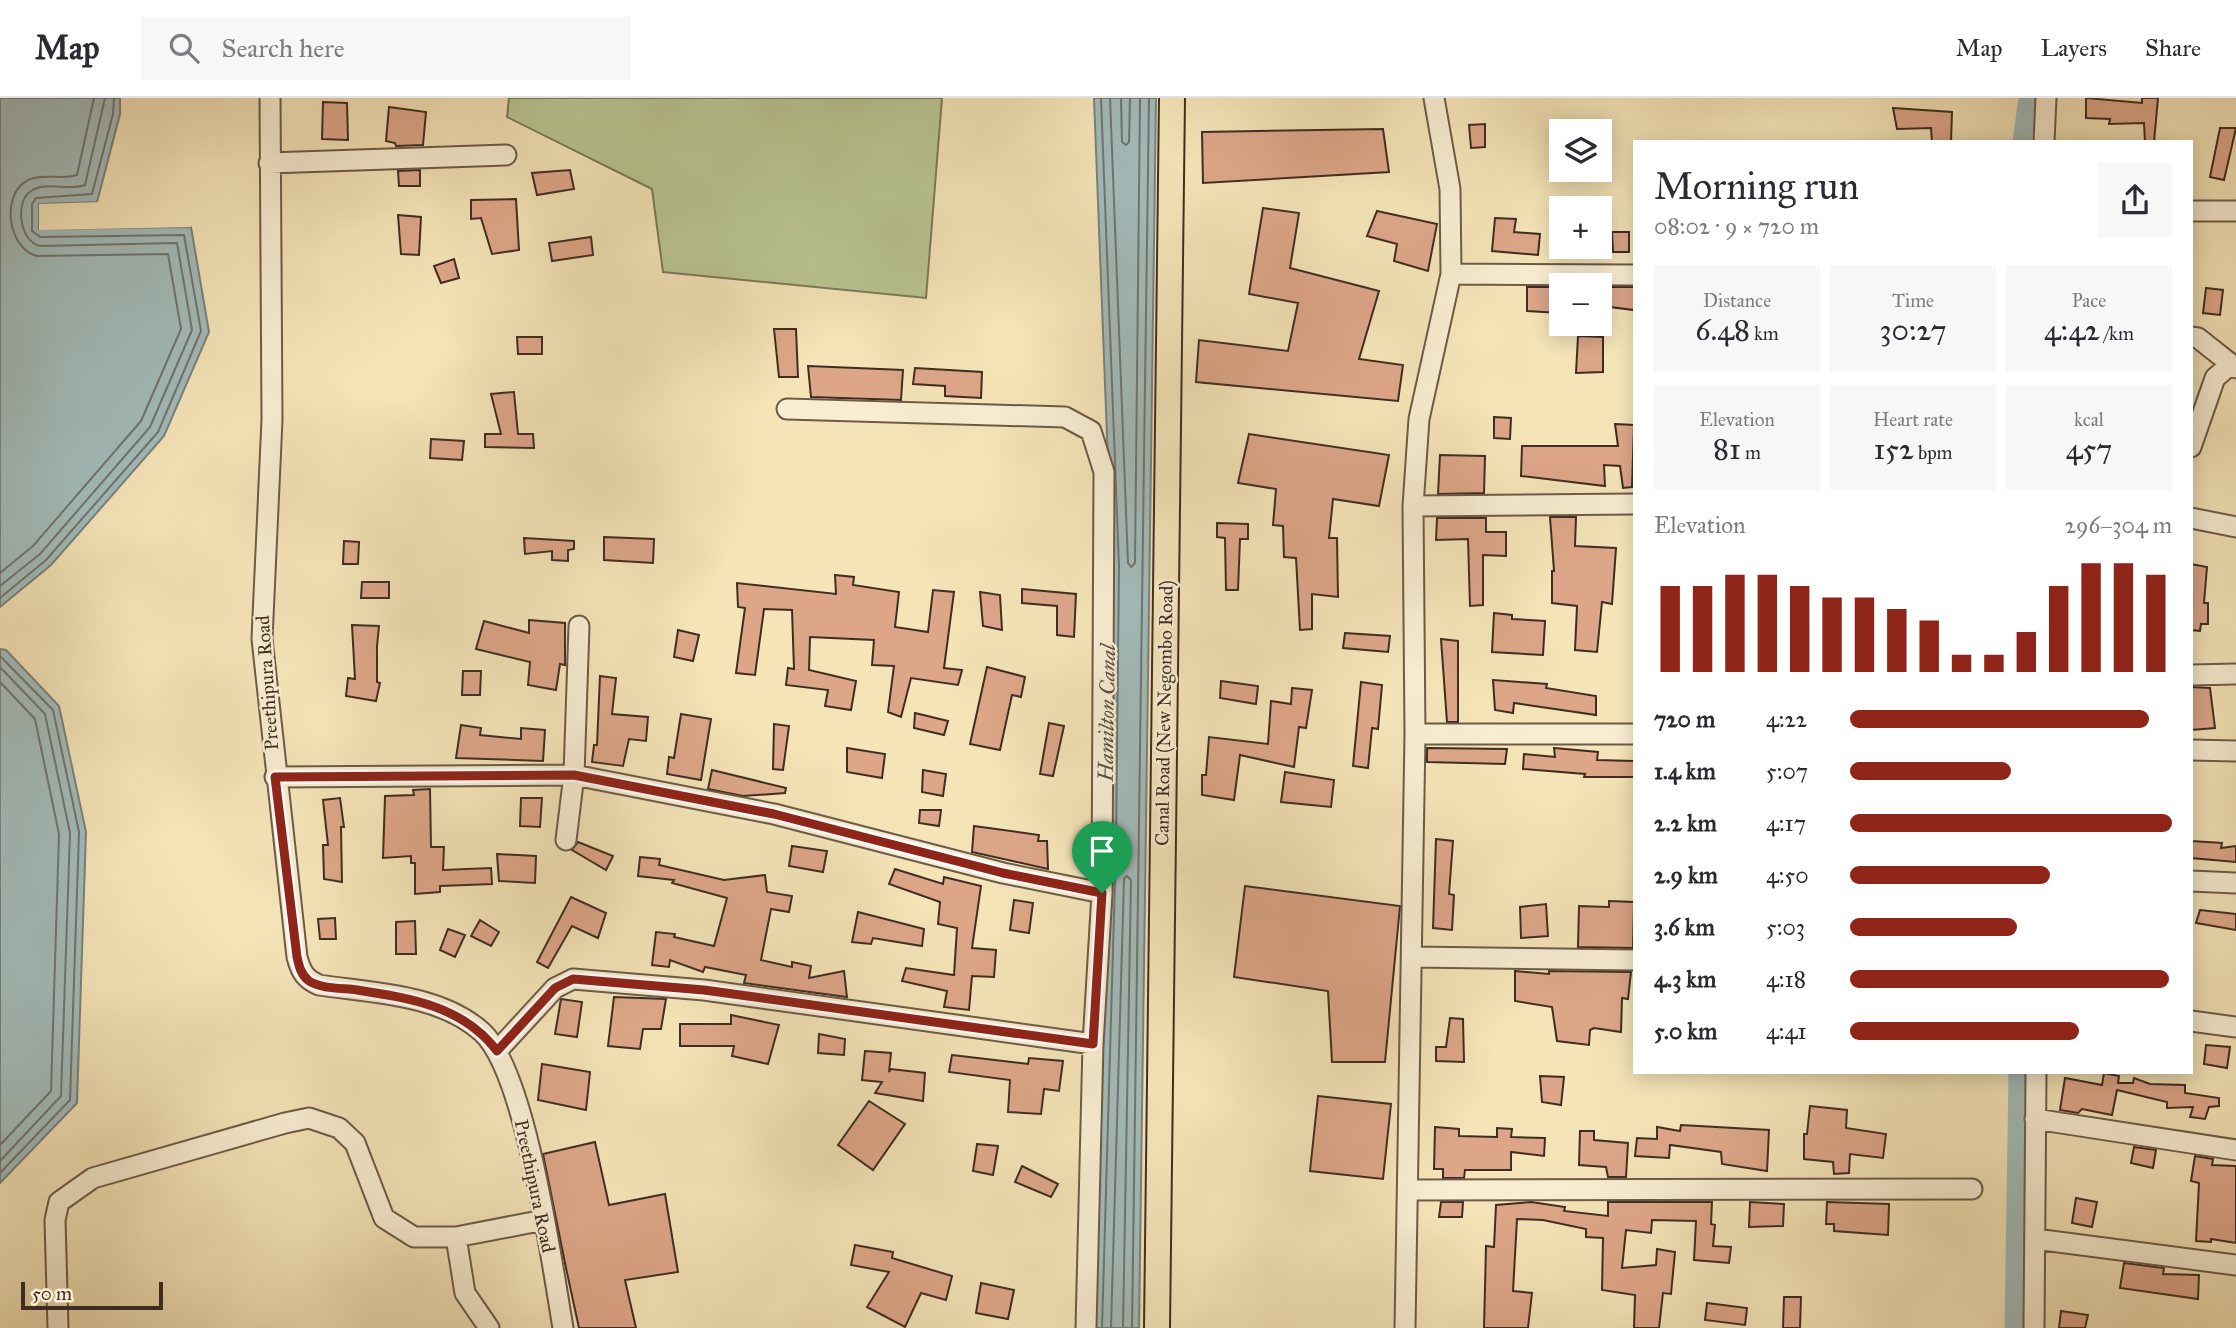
<!DOCTYPE html>
<html lang="en">
<head>
<meta charset="utf-8">
<style>
  body { margin:0; font-family:"IM FELL Great Primer",serif; background:#f7f7f7; color:#2b2b33; height:100vh; display:flex; flex-direction:column; font-size:26px; white-space:nowrap }
  * { box-sizing:border-box; margin:0 }
  p { font-size:23px; color:#7c7c81 }
  .icon { flex:none; width:38px; height:38px; fill:none; stroke:currentColor; stroke-width:2; stroke-linecap:round; stroke-linejoin:round }
  .map { position:relative; flex:1; overflow:hidden }
  .side { position:absolute; left:1633px; top:42px; width:560px; height:934px; display:flex; flex-direction:column; background:#fff; border-radius:0px; box-shadow:0 4px 18px #0003 }
  .side>* { flex:none }
  .tools { position:absolute; left:1549px; top:21px; display:grid; gap:14px }
  .tools a { display:grid; place-items:center; width:63px; height:63px; border-radius:0px; background:#fff; box-shadow:0 4px 18px #0003; font-size:35px }
  .scale { position:absolute; left:21px; bottom:18px; width:142px; box-sizing:border-box; padding-left:7px; border:4px solid #402d22; border-top:0; font-size:19px; line-height:24px; white-space:nowrap; color:#402d22; -webkit-text-stroke:5px #f8edd1; paint-order:stroke }
  .pin { position:absolute; display:grid; place-items:center; width:60px; height:60px; color:#fff; margin:-72px -30px; border-radius:50% 50% 50% 0; rotate:-45deg; box-shadow:0 0 7px #0007 }
  .pin .icon { rotate:45deg }
  .round { display:grid; place-items:center; flex:none; width:74px; height:74px; border-radius:0px; background:#f7f7f7 }
  .overview { display:flex; align-items:center; justify-content:space-between; height:119px; padding:0 21px }
  h1 { font-size:38px; font-weight:600; line-height:52px }
  .figures { display:grid; grid-template-columns:repeat(3,1fr); gap:10px; height:119px; padding:7px 21px }
  .figures div { display:grid; align-content:center; border-radius:0px; background:#f7f7f7; text-align:center }
  .figures b { font-size:30px; font-weight:600 }
  .figures small { font-size:19px; font-weight:400 }
  .figures p { font-size:19px }
  .chart { height:196px; padding:14px 21px }
  .chart p { display:flex; justify-content:space-between }
  .chart svg { width:100%; height:126px; margin-top:7px; stroke:#8f2418; stroke-width:6 }
  ul { padding:0 21px; list-style:none; font-size:23px }
  li { display:grid; grid-template-columns:112px 84px 1fr; align-items:center; height:52px }
  li i { height:18px; border-radius:9px; background:#8f2418 }
  header { display:flex; align-items:center; gap:42px; box-sizing:border-box; height:98px; padding:0 35px; background:#fff; border-bottom:2px solid #e1e1e2 }
  header strong { font-size:33px }
  nav { display:flex; gap:38px; margin-inline-start:auto; font-size:24px }
  .search { width:490px; height:63px; background:#f7f7f7; display:flex; align-items:center; gap:18px; box-sizing:border-box; padding:0 24px; border-radius:0px; color:#7c7c81; font-size:26px }
  .map>svg:first-child { display:block }
  .green { fill:#b8c592; stroke:#7c795a; stroke-width:2 }
  .water { fill:#a2bbba; stroke:#7b827d; stroke-width:2 }
  .pier { fill:#f4e4b8 }
  .lines { fill:none; stroke-linecap:round; stroke-linejoin:round }
  .shore { stroke:#71746e; stroke-width:2 }
  .canal { stroke:#a2bbba; stroke-width:19 }
  .building { fill:#dda689; stroke:#402d22; stroke-width:2 }
  .minor-casing { stroke:#6d5b48; stroke-width:23 }
  .major-casing { stroke:#402d22; stroke-width:28 }
  .minor { stroke:#f8edd1; stroke-width:19 }
  .major { stroke:#f4e4b8; stroke-width:24 }
  .route-casing { stroke:#fff; stroke-width:14 }
  .route { stroke:#8f2418; stroke-width:9 }
  .labels { text-anchor:middle; dominant-baseline:central; stroke-width:5; stroke-linejoin:round; paint-order:stroke }
  .street-label { font-size:19px; fill:#402d22; stroke:#f8edd1 }
  .water-label { font-size:21px; font-style:italic; fill:#585048; stroke:#f8edd1 }
</style>
</head>
<body>
<header>
<strong>Map</strong>
<div class="search"><svg class="icon" aria-label="search" viewBox="0 0 24 24"><circle cx="10" cy="10" r="6"/><path d="M15 15l6 6"/></svg>Search here</div>
<nav><a>Map</a><a>Layers</a><a>Share</a></nav>
</header>
<div class="map">
<svg width="2236" height="1230" viewBox="0 0 2236 1230">
  <rect width="100%" height="100%" fill="#f4e4b8"/>
  <filter id="stains"><feTurbulence type="fractalNoise" baseFrequency=".00286" numOctaves="4"/><feColorMatrix values="0 0 0 0 .2 0 0 0 0 .09 0 0 0 0 .02 0 0 0 .5 -.17"/></filter>
  <radialGradient id="worn" r=".72"><stop offset=".6" stop-color="#630" stop-opacity="0"/><stop offset="1" stop-color="#630" stop-opacity=".3"/></radialGradient>
  <path class="green" d="M509 0H942L926 200 663 174 652 91 507 19Z"/>
  <path class="water" d="M0 0H120V16L97 104 39 106V131L191 129 209 234 164 338 51 467 0 509Z
    M1094 0H1156L1139 1230H1095L1109 749 1112 468Z
    M0 551 6 552 59 608 86 734 77 1005 0 1085Z"/>
  <path class="pier" d="M101 104 98 108 42 109V128L191 125V129L39 132V106Z"/>
  <g class="lines">
    <path class="shore" d="M1101 0 1119 468 1116 749 1102 1230
      M1110 0 1128 465 1131 469 1135 465 1140 0
      M1121 0 1122 44 1126 47 1129 44 1130 0
      M0 475 33 448 141 323 181 231 168 156 37 158C8 151 0 96 28 82 43 75 62 82 77 77L94 0
      M0 488 40 456 150 329 192 232 177 145 40 148C20 144 14 104 31 93 45 83 70 93 85 87L105 0
      M0 500 46 462 158 334 201 233 184 137 40 139 32 133V106L36 100 92 96 113 16 114 0
      M0 558 53 612 79 734 70 1002 0 1075
      M0 569 45 616 70 735 61 998 0 1063
      M0 584 35 621 59 736 51 993 0 1047
      M1111 1230 1124 781 1127 778 1131 782 1123 1230
      M1132 1230 1149 0"/>
    <path class="canal" d="M2022 44 2028 0
      M2014 1230 2018 975"/>
  </g>
  <path class="building" d="M2086 0 2142 5V0H2158L2154 44H2145L2144 25 2109 26 2110 21 2086 20Z
    M323 4 347 5 348 42 322 41Z
    M389 9 426 14 423 47 396 48 395 45 386 43Z
    M1893 10 1952 14 1951 44H1932L1931 30 1897 31Z
    M1485 26V49L1471 50 1469 27Z
    M2220 30H2236L2224 82 2210 79Z
    M1383 31 1389 74 1203 85 1202 34Z
    M420 72V88H399L398 73Z
    M570 72 574 91 537 97 532 75Z
    M516 101 519 152 492 156 481 120 471 121V102Z
    M1263 110 1299 115 1290 170 1379 193 1359 261 1403 267 1398 303 1196 284 1199 242 1288 253 1298 205 1249 196Z
    M1377 113 1437 126 1428 173 1394 163 1397 146 1367 138Z
    M398 117 421 119 419 157 401 156Z
    M1495 120 1516 121 1514 134 1540 136 1538 157 1492 153Z
    M1612 134H1629V154H1613Z
    M591 139 593 157 552 163 549 145Z
    M454 161 459 180 441 185 434 168Z
    M1527 189H1561V215L1527 213Z
    M1609 189H1634V212L1610 209Z
    M2206 190 2223 192 2220 217 2203 215Z
    M774 231H796L798 279H779Z
    M1578 238 1603 239V274L1576 275Z
    M517 239H542V256H518Z
    M808 268 903 272 901 302 811 299Z
    M915 270 982 274 981 300 945 298V288L913 286Z
    M514 294 518 336H533L534 350 485 349V336H501L491 296Z
    M1494 319 1511 320 1510 341 1494 340Z
    M1615 326 1634 327 1632 389 1623 390 1620 368 1604 367 1605 388 1521 378 1522 348H1618Z
    M1249 336 1389 357 1379 408 1333 401 1329 440H1337L1338 499 1312 496V531L1300 532 1296 460 1284 459 1283 428 1273 427 1276 391 1238 385Z
    M431 341 464 343 462 362 430 360Z
    M1440 357 1485 358 1484 395 1438 396Z
    M1550 419H1576L1575 448 1616 450 1612 506 1602 504 1597 554 1575 552 1577 508 1552 505V473H1554Z
    M1437 420H1486V434H1506V458L1483 457V507L1470 508 1468 441 1436 442Z
    M1217 425 1248 426V441H1240L1238 492H1226L1225 440 1217 439Z
    M604 439 654 441 653 465 604 462Z
    M524 440 574 443V451L568 452V463L552 462V453L525 456Z
    M344 443 359 444 358 466H343Z
    M2191 466 2207 469 2204 505H2208V526H2201L2200 533 2191 532Z
    M835 477 854 479 853 487 899 494 895 529 928 534 933 492 954 494 944 570 962 572 958 587 911 580 901 619 888 614 894 568 872 567 874 542 810 539 809 572 856 583 851 612 825 608 828 592 786 587 788 570 794 571 792 512 764 511 755 577 736 575 745 510 738 509 737 485 836 496Z
    M362 484H389V500H361Z
    M1022 491 1076 496 1074 539 1057 537V508L1022 505Z
    M980 494 1000 497 1002 532 983 528Z
    M1494 515 1512 517V521L1545 523 1543 557 1492 554Z
    M529 522 565 525V567L560 566 556 592 528 587 530 564 476 551 484 523 529 535Z
    M352 527 379 528 377 548V584L380 585 376 603 346 598 348 580 355 581Z
    M678 532 699 537 693 563 674 559Z
    M1345 535 1390 538 1388 554 1343 550Z
    M1441 541 1458 543V624H1447Z
    M987 569 1025 579 1021 599 1012 597 1000 652 970 646Z
    M463 573H481L480 597H462Z
    M600 578 616 580 612 616 648 619 646 643 629 641 623 668 592 664 594 647H597Z
    M1493 582 1547 586 1546 590 1596 598V617L1514 605 1513 615 1495 612Z
    M1221 583 1258 588 1256 606 1220 600Z
    M1361 584 1382 587 1378 631 1372 630 1368 670 1353 668Z
    M2191 589 2210 590 2215 630 2191 632Z
    M1292 590 1312 592 1306 630 1299 629 1294 669 1240 657 1234 702 1202 697V677H1206L1209 639 1268 646 1271 603 1291 606Z
    M915 615 948 623 944 637 914 630Z
    M681 616 711 621 701 682 667 676 669 659 674 660Z
    M1049 625 1064 628 1053 678 1040 676Z
    M774 626 789 628 783 672 773 671Z
    M461 627 481 630 480 637 521 641V630L545 632 543 663 456 660Z
    M847 650 885 656 882 680 847 674Z
    M1427 650 1507 651 1505 666 1427 664Z
    M1554 650 1598 654 1597 662 1634 663V679H1584L1585 676 1523 671 1524 656 1555 659Z
    M712 672 786 690 785 695 743 698 708 691Z
    M923 672 946 676 943 698 922 694Z
    M1285 674 1334 682 1331 709 1281 704Z
    M430 691 431 749H444L443 772 491 770 492 786 440 788V794L415 796V765H411V758L383 760 385 698 414 697 413 692Z
    M340 700 344 729H341L342 784 324 781 323 747H328L323 702Z
    M521 700H542L540 729 520 728Z
    M920 712H941L939 728 919 725Z
    M974 728 1039 737 1038 743H1047L1048 771 972 754Z
    M1436 741 1453 743 1449 796 1454 797 1452 832 1433 830Z
    M2191 743 2222 745 2221 750 2236 748V764L2191 760Z
    M578 744 613 758 606 772 572 752Z
    M792 748 827 753 823 774 789 768Z
    M497 756 536 758 535 785 499 783Z
    M640 759 660 761 659 767 724 782 765 777 767 794 792 798 789 814 771 811 761 862 792 869V864L811 868 809 880 844 873 847 899 744 885 746 877 705 869 703 874 670 862 669 869 652 867 656 834 675 836 674 839 714 848 727 800 672 785 674 782 638 778Z
    M895 771 943 786 944 779 981 788 972 850 996 852 994 879 972 878 969 912 944 909 947 893 902 883 906 870 954 877 957 830 938 826 940 804 889 786Z
    M1245 788 1400 808 1385 964H1332L1328 893 1234 879Z
    M571 799 606 815 598 840 572 828 548 870 537 864Z
    M1014 802 1033 805 1029 835 1010 832Z
    M1609 803 1634 804 1633 850 1578 849 1579 808 1609 809Z
    M1546 806 1548 838 1521 840 1520 809Z
    M2200 812 2236 816V832L2196 825Z
    M858 814 924 831 922 848 873 840 871 846 852 844Z
    M335 820 336 841H320L318 821Z
    M480 822 499 834 491 848 471 838Z
    M415 823 416 856H396V824Z
    M448 831 465 837 455 859 440 852Z
    M1515 873 1549 876V873L1631 874 1628 901 1622 900 1621 934 1594 930 1590 932 1589 947 1557 943 1552 909 1515 903Z
    M614 899 666 901 661 931H643L640 951 608 948Z
    M561 901 582 904 577 939 555 936Z
    M731 917 779 927 768 966 732 958 734 948H680V926H731Z
    M1450 920 1463 921 1464 964 1436 963V949H1446Z
    M819 936 845 941 844 957 818 955Z
    M2206 947 2230 949 2227 970 2204 966Z
    M865 953 891 955 889 974 891 971 925 975 923 1003 875 995 882 984 862 982Z
    M952 957 1028 966 1029 960 1063 963 1059 993 1044 991 1041 1016 1008 1014 1010 982 949 974Z
    M542 966 590 974 586 1012 538 1002Z
    M2104 975 2119 978 2118 985H2133L2134 980 2150 986 2185 987V995L2219 1000V1008L2209 1009 2205 1021 2190 1019 2193 1009 2167 1010V1004L2117 992 2112 1017 2082 1011 2078 1015 2060 1012 2065 980 2102 987Z
    M1540 978 1564 979 1561 1007 1542 1004Z
    M1318 998 1391 1006 1383 1081 1310 1073Z
    M869 1003 905 1026 873 1072 838 1047Z
    M1810 1008 1847 1012 1846 1030 1886 1036 1883 1060 1850 1056 1849 1075 1834 1076 1833 1064 1804 1061V1036H1807Z
    M1681 1027 1769 1032 1767 1073 1722 1066 1721 1054 1670 1047 1669 1060 1635 1058 1637 1040 1657 1041V1029L1680 1033Z
    M1435 1029 1459 1031V1038L1497 1039V1030L1512 1031 1511 1039 1545 1040 1544 1058 1511 1054V1072H1465L1464 1080H1443V1071H1434Z
    M1580 1033H1594V1042L1628 1045 1626 1079H1608L1606 1069 1579 1067Z
    M595 1044 609 1107 665 1096 678 1174 625 1182 636 1230H579L566 1170 543 1056Z
    M977 1046 998 1048 993 1077 973 1073Z
    M2134 1049 2156 1052 2153 1070 2131 1065Z
    M2195 1058 2213 1061 2212 1067 2236 1068V1145L2211 1141V1144L2196 1143 2199 1085 2191 1083Z
    M1022 1068 1058 1086 1051 1099 1015 1084Z
    M2076 1100 2097 1104 2092 1129 2072 1125Z
    M1441 1104H1463L1462 1119H1439Z
    M1531 1104 1565 1109 1564 1113 1608 1118V1104H1712L1711 1126 1715 1127 1713 1148 1731 1149 1729 1165 1694 1162 1696 1123 1652 1122 1651 1135 1626 1132 1622 1170 1656 1167 1657 1151 1675 1154 1671 1196 1663 1195 1659 1230H1634L1635 1197 1602 1192 1603 1140 1586 1139V1131L1543 1122 1517 1121 1513 1193 1532 1195 1528 1230H1484L1486 1148 1494 1149 1496 1107Z
    M1750 1104 1784 1106 1783 1128 1749 1129Z
    M1827 1104 1889 1106 1888 1137 1834 1133V1126H1826Z
    M855 1147 893 1154 892 1160 952 1178 946 1202 921 1195 905 1229 867 1209 889 1174 851 1167Z
    M2124 1165 2164 1170 2163 1176 2199 1177 2198 1201 2120 1190Z
    M981 1185 1014 1192 1008 1221 976 1215Z
    M1784 1199H1801L1800 1230H1783Z
    M1707 1205 1747 1210 1745 1227 1705 1222Z
    M2061 1213 2088 1217 2085 1230H2059Z"/>
  <g class="lines">
    <g class="minor-casing">
      <path id="minor" d="M270 0 272 322 262 541 297 859C301 874 305 881 319 887 372 895 440 896 482 934 526 974 552 1166 563 1230
        M2044 44 2046 0
        M269 65 506 57
        M2191 113H2236
        M1451 176 1634 177
        M2191 239 2198 240 2236 270
        M2191 349 2215 280 2231 266
        M1413 408 1634 406
        M2191 420 2236 429
        M2191 577 2236 576
        M1415 636H1634
        M2191 652 2236 653
        M275 679 574 677 774 716 1003 775 1102 795
        M566 742 574 677 579 528
        M2191 783 2236 785
        M1412 859 1634 862
        M2191 923 2236 929
        M497 953 555 890 573 881 704 892 1093 946 1102 795 1104 374 1091 333 1065 319 787 311
        M2035 1021 2236 1052
        M1410 1092 1972 1091
        M456 1139 465 1195 489 1230
        M2035 1141 2236 1167
        M58 1230 55 1122 59 1104 93 1080 285 1025 309 1020 339 1030 355 1045 384 1120 414 1139H456L544 1122
        M1086 1230 1093 946
        M1405 1230 1415 636 1413 408 1419 321 1451 176 1450 91 1434 0
        M2034 1230 2036 975"/>
    </g>
    <g class="major-casing">
      <path id="major" d="M1157 1230 1172 0"/>
    </g>
    <use href="#minor" class="minor"/>
    <use href="#major" class="major"/>
  </g>
  <g class="lines">
    <g class="route-casing">
      <path id="route" d="M574 677 774 716 1003 775 1102 795 1093 946 704 892 573 881 555 890 497 953C463 908 410 900 357 892 341 890 322 891 309 883 301 877 299 868 297 859L275 679Z"/>
    </g>
    <use href="#route" class="route"/>
  </g>
  <g class="labels">
    <g class="street-label">
      <text transform="translate(267 585) rotate(-94)">Preethipura Road</text>
      <text transform="translate(1164 615) rotate(-89)">Canal Road (New Negombo Road)</text>
      <text transform="translate(535 1088) rotate(78)">Preethipura Road</text>
    </g>
    <g class="water-label">
      <text transform="translate(1107 615) rotate(-89)">Hamilton Canal</text>
    </g>
  </g>
  <rect width="100%" height="100%" filter="url(#stains)"/>
  <rect width="100%" height="100%" fill="url(#worn)"/>
</svg>
<div class="tools">
<a><svg class="icon" aria-label="layers" viewBox="0 0 24 24"><path d="M12 4l9 5-9 5-9-5zM3 14l9 5 9-5"/></svg></a>
<a>+</a>
<a>−</a>
</div>
<div class="scale">50 m</div>
<div class="pin" style="left:1102px;top:795px;background:#1e9e55"><svg class="icon" aria-label="arrive" viewBox="0 0 24 24"><path d="M6 21V4h12l-3 4 3 4H6"/></svg></div>
<section class="side">
<div class="overview"><div><h1>Morning run</h1><p>08:02 · 9 × 720 m</p></div><a class="round"><svg class="icon" aria-label="share" viewBox="0 0 24 24"><path d="M12 15V3M7 8l5-5 5 5M5 13v7h14v-7"/></svg></a></div>
<div class="figures">
<div><p>Distance</p><b>6.48<small> km</small></b></div>
<div><p>Time</p><b>30:27</b></div>
<div><p>Pace</p><b>4:42<small> /km</small></b></div>
</div>
<div class="figures">
<div><p>Elevation</p><b>81<small> m</small></b></div>
<div><p>Heart rate</p><b>152<small> bpm</small></b></div>
<div><p>kcal</p><b>457</b></div>
</div>
<div class="chart"><p><span>Elevation</span>296–304 m</p>
<svg viewBox="0 0 160 44" preserveAspectRatio="none"><path d="M5 44V14M15 44V14M25 44V10M35 44V10M45 44V14M55 44V18M65 44V18M75 44V22M85 44V26M95 44V38M105 44V38M115 44V30M125 44V14M135 44V6M145 44V6M155 44V10"/></svg>
</div>
<ul>
<li><b>720 m</b>4:22<i style="width:93%"></i></li>
<li><b>1.4 km</b>5:07<i style="width:50%"></i></li>
<li><b>2.2 km</b>4:17<i style="width:100%"></i></li>
<li><b>2.9 km</b>4:50<i style="width:62%"></i></li>
<li><b>3.6 km</b>5:03<i style="width:52%"></i></li>
<li><b>4.3 km</b>4:18<i style="width:99%"></i></li>
<li><b>5.0 km</b>4:41<i style="width:71%"></i></li>
</ul>
</section>
</div>
</body>
</html>
